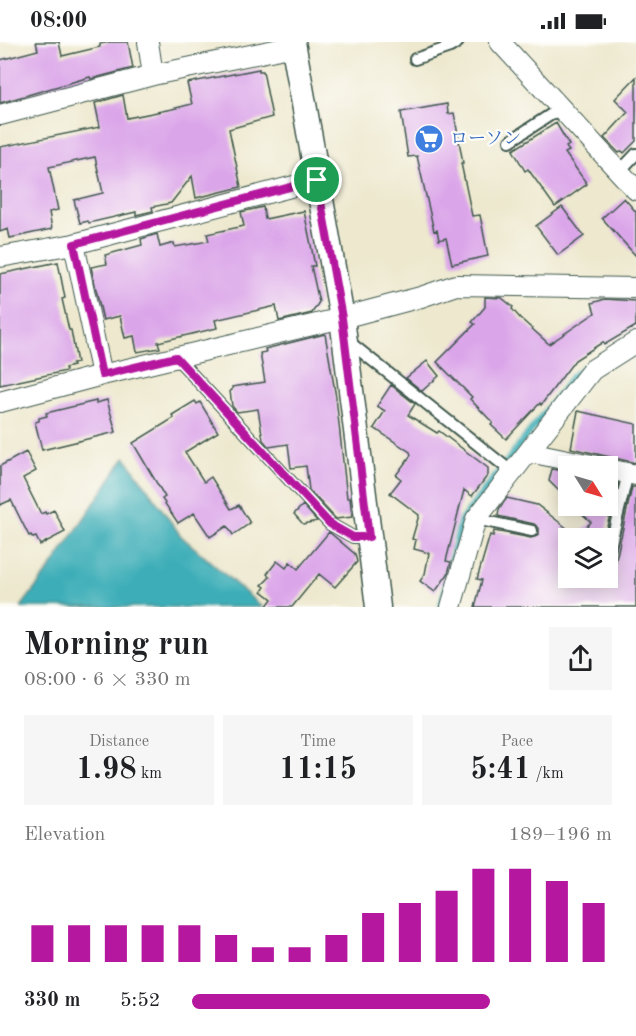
<!DOCTYPE html>
<html lang="en">
<head>
<meta charset="utf-8">
<style>
  body { margin:0; font-family:"Old Standard TT","Noto Serif JP",serif; background:#f6f6f6; color:#202124; height:100vh; display:flex; flex-direction:column; font-size:22px; white-space:nowrap }
  * { box-sizing:border-box; margin:0 }
  p { font-size:20px; color:#757577 }
  .icon { flex:none; width:33px; height:33px; fill:none; stroke:currentColor; stroke-width:2; stroke-linecap:round; stroke-linejoin:round }
  .map { position:relative; height:565px; overflow:hidden }
  .side { display:flex; flex-direction:column; background:#fff; flex:1 }
  .side>* { flex:none }
  .needle { width:39px; rotate:127deg }
  .buttons { position:absolute; left:558px; top:414px; display:grid; gap:12px }
  .buttons a { display:grid; place-items:center; width:60px; height:60px; border-radius:0px; background:#fff; box-shadow:0 3px 15px #0003; font-size:30px }
  .pin { position:absolute; display:grid; place-items:center; width:51px; height:51px; color:#fff; margin:-26px; border:3px solid #fff; border-radius:50%; box-shadow:0 2px 6px #0007 }
  .round { display:grid; place-items:center; flex:none; width:63px; height:63px; border-radius:0px; background:#f6f6f6 }
  .overview { display:flex; align-items:center; justify-content:space-between; height:102px; padding:0 24px }
  h1 { font-size:33px; font-weight:700; line-height:45px }
  .stats { display:grid; grid-template-columns:repeat(3,1fr); gap:9px; height:102px; padding:6px 24px }
  .stats div { display:grid; align-content:center; border-radius:0px; background:#f6f6f6; text-align:center }
  .stats b { font-size:30px; font-weight:700 }
  .stats small { font-size:16px; font-weight:400 }
  .stats p { font-size:16px }
  .chart { height:168px; padding:12px 24px }
  .chart p { display:flex; justify-content:space-between }
  .chart svg { width:100%; height:108px; margin-top:6px; stroke:#b5179e; stroke-width:6 }
  ul { padding:0 24px; list-style:none; font-size:20px }
  li { display:grid; grid-template-columns:96px 72px 1fr; align-items:center; height:45px }
  li i { height:15px; border-radius:8px; background:#b5179e }
  .status { display:flex; justify-content:space-between; align-items:center; height:42px; padding:0 30px; background:#fff; direction:ltr }
  .status svg { height:16px; fill:currentColor }
  .map>svg:first-child { display:block }
  .water { fill:#3daeb8; stroke:#2e7676; stroke-width:1.5 }
  .lines { fill:none; stroke-linecap:round; stroke-linejoin:round }
  .stream { stroke:#3daeb8; stroke-width:7 }
  .building { fill:#dba6e9 }
  .service-casing { stroke:#3e574b; stroke-width:14 }
  .minor-casing { stroke:#3e574b; stroke-width:22 }
  .tertiary-casing { stroke:#3e574b; stroke-width:27 }
  .service { stroke:#fff; stroke-width:10 }
  .minor { stroke:#fff; stroke-width:20 }
  .tertiary { stroke:#fff; stroke-width:24 }
  .route-casing { stroke:#fff; stroke-width:12 }
  .route { stroke:#b5179e; stroke-width:8 }
  .labels { text-anchor:middle; dominant-baseline:central; stroke-width:4.5; stroke-linejoin:round; paint-order:stroke }
  .shop-label { font-size:18px; fill:#366cbe; stroke:#fdfcf7; text-anchor:start }
</style>
</head>
<body>
<div class="status"><b>08:00</b><svg viewBox="0 0 49 12"><path d="M0 12V9h3v3zM5 12V6h3v6zM10 12V3h3v9zM15 12V0h3v12zM26 1h20v11H26zM47 4h2v5h-2z"/></svg></div>
<div class="map">
<svg width="636" height="565" viewBox="0 0 636 565">
  <rect width="100%" height="100%" fill="#fdfcf7"/>
  <filter id="ink" filterUnits="userSpaceOnUse"><feTurbulence type="fractalNoise" baseFrequency=".0167" numOctaves="2"/><feDisplacementMap in="SourceGraphic" scale="12" xChannelSelector="R" yChannelSelector="G"/><feConvolveMatrix kernelMatrix="1 2 1 2 8 2 1 2 1" color-interpolation-filters="sRGB"/></filter>
  <filter id="wash" filterUnits="userSpaceOnUse"><feTurbulence type="fractalNoise" baseFrequency=".008" numOctaves="4" result="noise"/><feDisplacementMap in="SourceGraphic" scale="24" xChannelSelector="R" yChannelSelector="G"/><feGaussianBlur stdDeviation="1.35" result="paint"/><feColorMatrix in="noise" values="0 0 0 0 0 0 0 0 0 0 0 0 0 0 0 0 0 1.4 0 .05"/><feComposite in="paint" operator="in"/></filter>
  <g filter="url(#wash)">
    <rect width="100%" height="100%" fill="#ede8ce"/>
    <path class="water" d="M125 415 181 494 262 565H21L55 520Z"/>
    <g class="lines">
      <path class="stream" d="M441 565 461 479 573 334 585 325"/>
    </g>
    <g id="blocks">
      <path class="building" d="M36 0H59L62 14 100 5V2L110 0H128L133 26 91 37 90 35 0 61V18L38 8Z
        M259 27V29H263L272 75 229 87 241 145 196 156 192 134 171 161 152 165 153 169 136 173V170L89 181 88 179 80 181 74 158 103 151 95 115 49 125 58 168 49 170 52 187 10 196 8 187 0 190V105L100 85 95 61 123 53 127 76 172 67 192 62 187 41Z
        M636 35V99L624 111 622 109 619 111 604 96 628 70 615 57Z
        M447 62 448 72 454 71 463 121H461L472 174 480 173 488 214 452 222 446 196 439 198 437 188 434 189 417 114 408 115 401 70Z
        M556 81 569 103 566 105 569 109 565 111 587 142 555 165 528 127 525 129 513 108Z
        M624 156 636 170V214L602 176Z
        M263 165 265 177 304 169 311 203 315 224H311L319 260 312 271 279 279 276 264 215 278 217 286 158 300 160 306 137 310 134 294 125 296 120 274 103 278 91 225 107 222 105 213 142 203 141 197 157 192 160 205 174 201 175 205 209 199 207 192 244 184 241 170Z
        M562 165 584 194 558 213 536 184Z
        M58 220 65 256 62 257 69 288H71L77 321 72 322 73 324 65 326 66 329 0 343V232Z
        M485 255 502 256 513 265 512 267 520 276 549 302 595 271 592 261 605 257 636 259V284L604 303 603 300 575 318 541 363 540 361 506 397 491 383 493 381 470 357 472 355 437 320 475 282 472 280 485 265Z
        M325 292 336 355 347 456H350L352 475 336 477 309 448 306 424 291 426 288 402 269 405 263 398 258 367 237 370 232 364 230 349 232 348V345L265 340 260 311 266 310 265 307Z
        M427 319 439 334 422 349 406 336Z
        M391 343 415 362 408 373 437 391 439 389 488 426V433L472 454 464 448 446 519 451 520 448 532 435 550 420 539 425 532 429 511 414 507 416 498 412 497 419 473 390 451 401 437 396 433 411 413 410 410 374 386 385 369 377 364Z
        M107 358 116 390 42 408 35 380 39 379V376L47 374 46 371 96 359V361Z
        M195 359 197 362 200 360 218 390 185 410 204 440 211 435 231 467 239 463 250 481 233 493 227 484 210 495 194 471 178 481 162 457 165 455 133 401 174 376 172 373Z
        M578 369 636 382V421L571 406Z
        M26 410 36 429 23 436 41 472 45 470 46 472 54 468 65 490 40 503 36 495 33 496 31 493 29 494 11 458 0 463V424Z
        M552 427 568 430V458L549 439Z
        M608 439 618 441 604 496H576L591 480 574 464H608Z
        M632 445H636V565H475L482 538 477 537 490 493 493 494 494 489 531 496 537 494 539 491V486L534 482 498 474 499 467 507 456 537 463 568 487V536H612Z
        M303 463 317 479 303 482 294 472Z
        M329 490 355 512 357 520 335 545 319 532 292 565H266L272 557 262 549 265 545 262 543 270 535 267 532 277 519 286 526 290 520 298 527Z"/>
    </g>
  </g>
  <g filter="url(#ink)">
    <use href="#blocks" fill-opacity="0" stroke="#3e574b" stroke-width="1.5"/>
    <g class="lines">
      <g class="service-casing">
        <path id="service" d="M415 17 450 5 458 0
          M510 99 561 66
          M619 130 636 112
          M348 299 512 430
          M176 315 330 482 353 495H369
          M476 477 532 489
          M608 513 628 431"/>
      </g>
      <g class="minor-casing">
        <path id="minor" d="M148 0 153 33
          M500 0 636 148
          M0 73 153 33 294 4
          M74 202 317 138
          M0 215 74 202 102 333
          M0 360 102 333 342 276 421 255 456 243 636 246
          M529 410 597 424
          M608 427 636 433
          M451 565 476 477 592 328 636 300"/>
      </g>
      <g class="tertiary-casing">
        <path id="tertiary" d="M293 0 342 276 378 565"/>
      </g>
      <use href="#service" class="service"/>
      <use href="#minor" class="minor"/>
      <use href="#tertiary" class="tertiary"/>
    </g>
  </g>
  <g class="lines" filter="url(#ink)">
    <g class="route-casing">
      <path id="route" d="M317 138 342 276 369 495H353L330 482 176 315 102 333 74 202Z"/>
    </g>
    <use href="#route" class="route"/>
  </g>
  <defs>
    <g id="supermarket-disc" transform="scale(1.5)"><circle r="9.5" fill="#3f7fe0" stroke="#fdfcf7"/><path d="M-6-5.5h2.5l.6 2H6L4.5 2H-2.5L-4.4-4H-6ZM-1.5 3.2a1.3 1.3 0 1 0 .1 0ZM3 3.2a1.3 1.3 0 1 0 .1 0Z" fill="#fff"/></g>
  </defs>
  <g fill-rule="evenodd">
    <use href="#supermarket-disc" x="429" y="97"/>
  </g>
  <g class="labels">
    <g class="shop-label">
      <text x="450" y="97">ローソン</text>
    </g>
  </g>
</svg>
<div class="buttons">
<a><svg class="needle" viewBox="-14 -14 28 28"><path d="M0-13l5 13h-10z" fill="#e53935"/><path d="M0 13l5-13h-10z" fill="#757577"/></svg></a>
<a><svg class="icon" aria-label="layers" viewBox="0 0 24 24"><path d="M12 4l9 5-9 5-9-5zM3 14l9 5 9-5"/></svg></a>
</div>
<div class="pin" style="left:317px;top:138px;background:#1e9e55"><svg class="icon" aria-label="arrive" viewBox="0 0 24 24"><path d="M6 21V4h12l-3 4 3 4H6"/></svg></div>
</div>
<section class="side">
<div class="overview"><div><h1>Morning run</h1><p>08:00 · 6 × 330 m</p></div><a class="round"><svg class="icon" aria-label="share" viewBox="0 0 24 24"><path d="M12 15V3M7 8l5-5 5 5M5 13v7h14v-7"/></svg></a></div>
<div class="stats">
<div><p>Distance</p><b>1.98<small> km</small></b></div>
<div><p>Time</p><b>11:15</b></div>
<div><p>Pace</p><b>5:41<small> /km</small></b></div>
</div>
<div class="chart"><p><span>Elevation</span>189–196 m</p>
<svg viewBox="0 0 160 44" preserveAspectRatio="none"><path d="M5 44V29M15 44V29M25 44V29M35 44V29M45 44V29M55 44V33M65 44V38M75 44V38M85 44V33M95 44V24M105 44V20M115 44V15M125 44V6M135 44V6M145 44V11M155 44V20"/></svg>
</div>
<ul>
<li><b>330 m</b>5:52<i style="width:71%"></i></li>
</ul>
</section>
</body>
</html>
